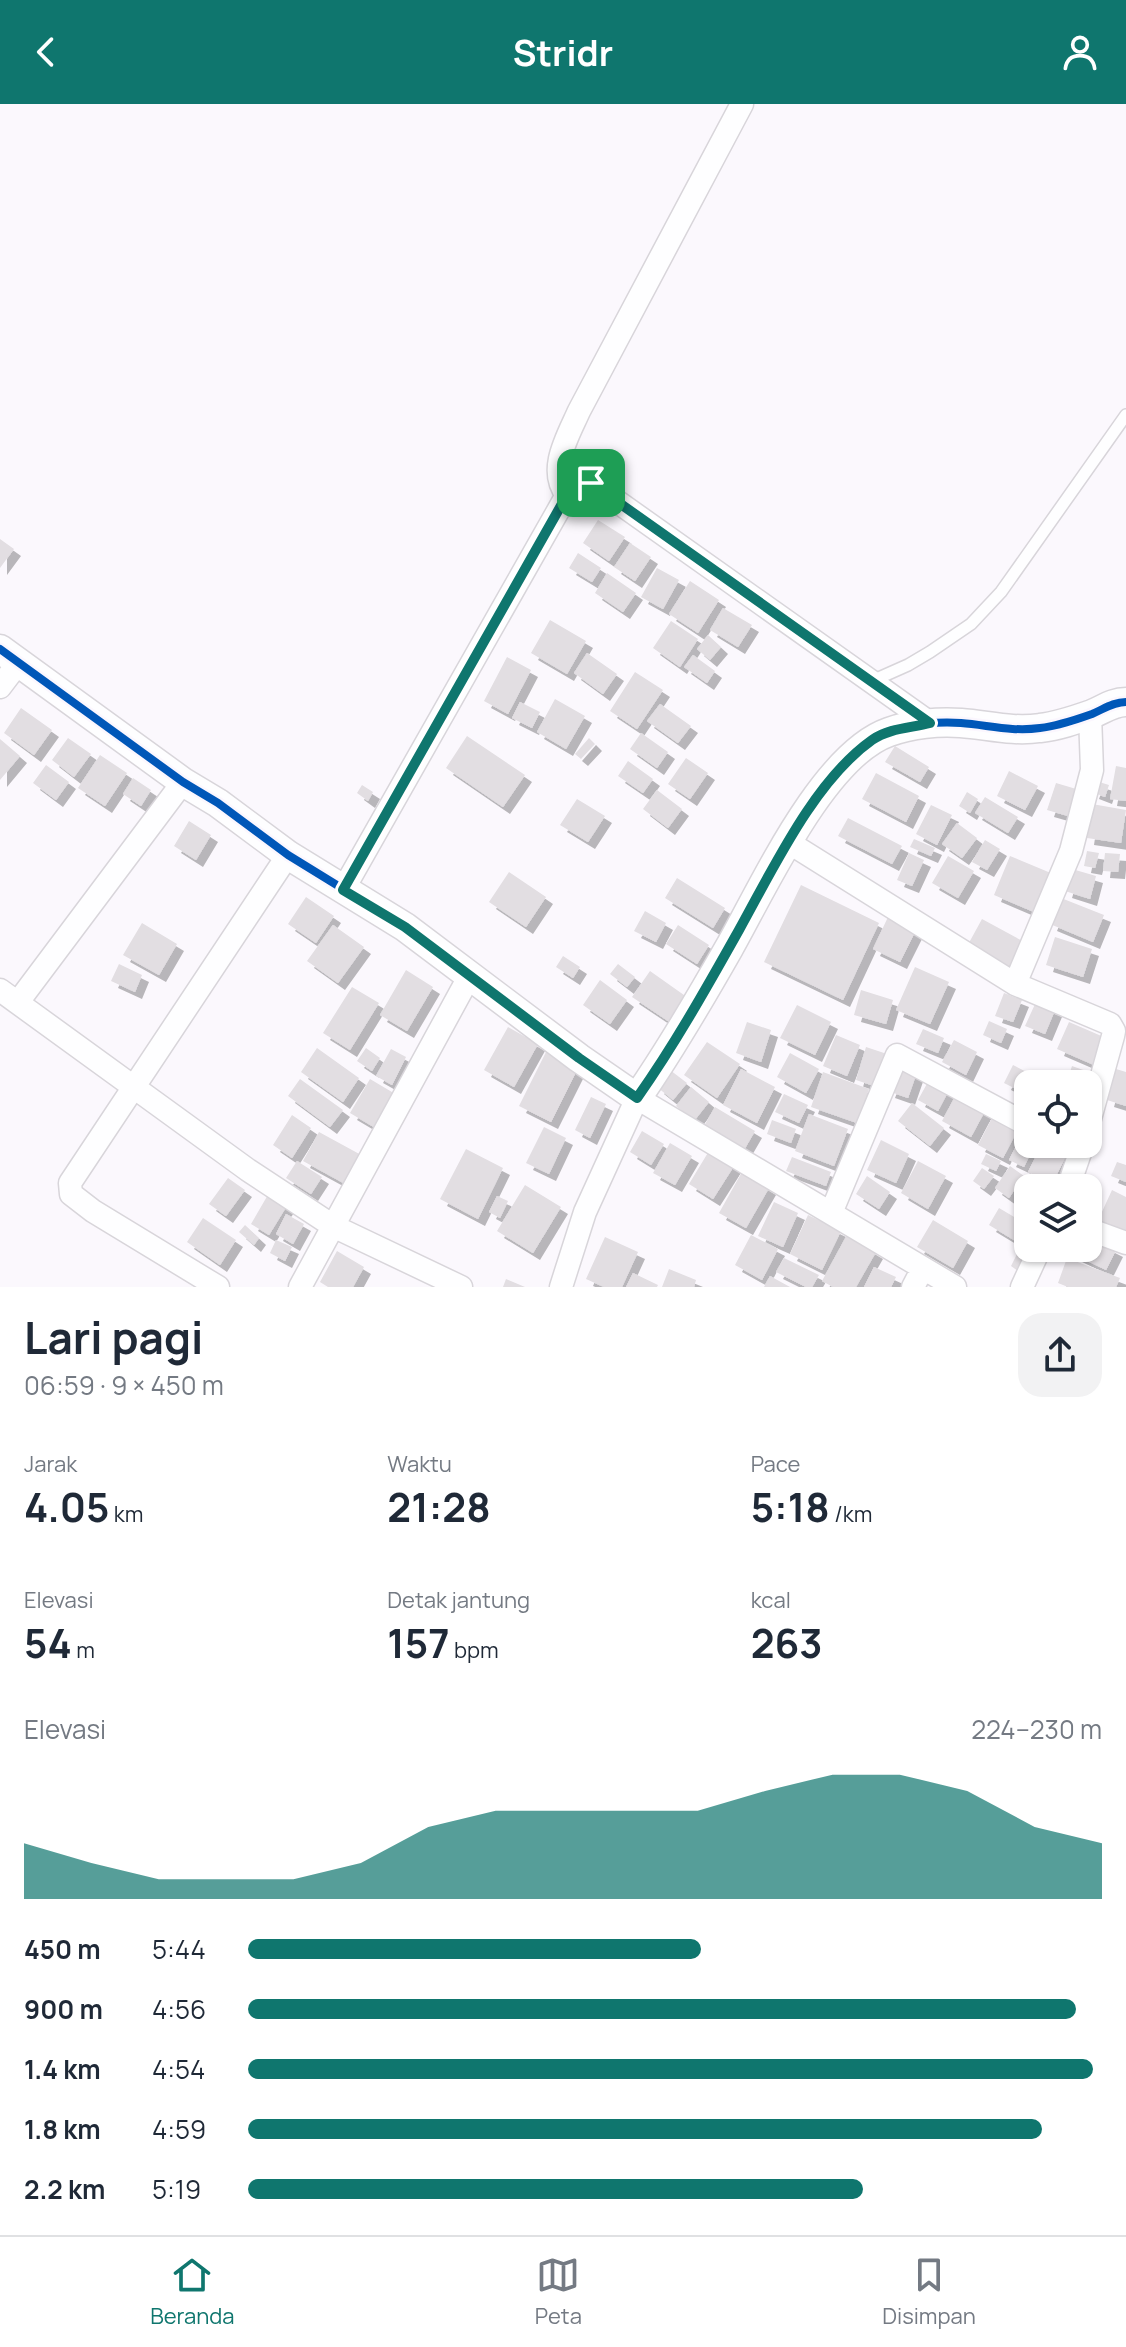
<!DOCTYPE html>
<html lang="id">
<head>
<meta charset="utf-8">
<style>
  body { margin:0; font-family:Manrope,sans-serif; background:#f2f2f3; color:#1f2937; height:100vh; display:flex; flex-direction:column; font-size:30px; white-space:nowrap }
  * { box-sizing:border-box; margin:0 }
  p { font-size:26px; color:#747a83 }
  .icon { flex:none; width:44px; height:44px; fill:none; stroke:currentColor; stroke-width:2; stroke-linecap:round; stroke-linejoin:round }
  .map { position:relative; height:1183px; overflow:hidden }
  .drawer { display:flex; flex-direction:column; background:#fff; flex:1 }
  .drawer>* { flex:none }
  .buttons { position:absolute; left:1014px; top:966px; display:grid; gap:16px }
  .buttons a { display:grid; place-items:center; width:88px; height:88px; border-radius:16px; background:#fff; box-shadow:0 2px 6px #0004; font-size:40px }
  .pin { position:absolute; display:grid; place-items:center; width:68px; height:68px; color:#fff; margin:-34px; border-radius:16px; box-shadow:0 4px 12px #0006 }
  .round { display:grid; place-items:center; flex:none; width:84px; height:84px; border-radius:24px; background:#f2f2f3 }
  .head { display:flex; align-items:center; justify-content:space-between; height:136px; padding:0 24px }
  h1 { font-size:44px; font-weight:700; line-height:60px }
  .figures { display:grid; grid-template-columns:repeat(3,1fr); gap:12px; height:136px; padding:8px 24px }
  .figures div { display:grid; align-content:center }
  .figures b { font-size:40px; font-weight:700 }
  .figures small { font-size:22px; font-weight:400 }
  .figures p { font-size:22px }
  .chart { height:224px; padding:16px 24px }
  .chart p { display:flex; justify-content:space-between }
  .chart svg { width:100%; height:144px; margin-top:8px; fill:#0f766e; opacity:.7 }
  ul { padding:0 24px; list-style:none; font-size:26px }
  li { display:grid; grid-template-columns:128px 96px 1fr; align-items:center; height:60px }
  li i { height:20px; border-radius:10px; background:#0f766e }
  header { display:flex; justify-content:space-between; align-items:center; height:104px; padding:0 24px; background:#0f766e; color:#fff; font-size:36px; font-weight:700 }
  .tab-bar { display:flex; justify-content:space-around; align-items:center; height:112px; border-top:2px solid #e0e1e3; background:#fff; font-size:22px; color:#747a83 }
  .tab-bar a { display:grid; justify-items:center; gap:4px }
  .tab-bar .selected { color:#0f766e }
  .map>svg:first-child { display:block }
  .building { fill:#e2dee2; filter:url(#shadow) }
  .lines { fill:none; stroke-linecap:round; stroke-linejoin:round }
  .service-casing { stroke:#d8d5da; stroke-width:14 }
  .minor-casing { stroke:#d8d5da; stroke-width:25 }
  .tertiary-casing { stroke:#d8d5da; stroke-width:31 }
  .service { stroke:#fefeff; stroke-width:11 }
  .minor { stroke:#fefeff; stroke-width:22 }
  .tertiary { stroke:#fefeff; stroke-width:28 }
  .cycleway-casing { stroke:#fbf7fe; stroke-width:13 }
  .cycleway { stroke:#0057b8; stroke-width:8 }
  .route-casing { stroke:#fff; stroke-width:16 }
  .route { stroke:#0f766e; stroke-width:10 }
</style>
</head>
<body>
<header><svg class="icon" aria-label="back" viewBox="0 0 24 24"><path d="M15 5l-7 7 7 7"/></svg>Stridr<svg class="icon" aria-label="person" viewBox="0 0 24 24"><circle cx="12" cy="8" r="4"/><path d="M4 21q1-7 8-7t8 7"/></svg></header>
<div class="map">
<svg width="1126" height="1183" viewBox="0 0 1126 1183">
  <defs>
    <filter id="shadow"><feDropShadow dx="7" dy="7" stdDeviation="0" flood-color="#0004"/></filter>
  </defs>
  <rect width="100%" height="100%" fill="#fbf8fd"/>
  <path class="building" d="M598 416 625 433 609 457 583 439Z
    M0 435 14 445 0 464Z
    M630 439 651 453 635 477 614 463Z
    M578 449 601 464 592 478 569 464Z
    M657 464 679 476 663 505 641 493Z
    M607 469 636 489 623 508 595 489Z
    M690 477 719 496 698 529 669 510Z
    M723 504 752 521 738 543 710 526Z
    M550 516 586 537 567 570 531 549Z
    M671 517 698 535 680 563 653 544Z
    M708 531 721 543 710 556 697 545Z
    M587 549 617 570 603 590 574 569Z
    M693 551 715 567 707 579 684 563Z
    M507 553 531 566 508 610 484 597Z
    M635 568 663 586 637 625 610 607Z
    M555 595 585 612 566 645 537 628Z
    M520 598 540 608 532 624 512 614Z
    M660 600 691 622 678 639 647 617Z
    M21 604 52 626 34 651 4 629Z
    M641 629 668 648 657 664 630 645Z
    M467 632 525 671 503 703 446 664Z
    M68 634 91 650 74 673 52 656Z
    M589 634 595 640 581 655 575 650Z
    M0 635 20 652 0 676Z
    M895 642 929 663 920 678 885 658Z
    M100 651 127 669 105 702 78 684Z
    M686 654 708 669 690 695 668 680Z
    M628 657 653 675 643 689 618 672Z
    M46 661 69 678 56 696 33 679Z
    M1116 662 1126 664V697L1110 695Z
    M1009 667 1038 682 1025 706 997 692Z
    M876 669 919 692 906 718 862 695Z
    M133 674 151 686 141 702 123 690Z
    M1096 677 1109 681 1105 693 1092 688Z
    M1056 679 1083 687 1075 714 1047 706Z
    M362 681 373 688 368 697 357 689Z
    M657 686 682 705 668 724 643 705Z
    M967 688 978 695 970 709 959 702Z
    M985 693 1018 713 1008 729 975 709Z
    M577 695 605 712 588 738 560 721Z
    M1092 700 1126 706 1121 739 1087 734Z
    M931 701 952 711 937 741 916 730Z
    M848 714 902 742 892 760 838 732Z
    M189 717 211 731 196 756 174 742Z
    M957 719 977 734 962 754 942 740Z
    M914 735 935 744 931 752 910 743Z
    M985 736 1000 745 987 766 972 758Z
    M1087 747 1099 749 1095 764 1084 762Z
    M909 749 924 756 912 782 897 776Z
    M1105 749 1120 750 1118 768 1103 767Z
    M948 752 974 767 958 794 932 779Z
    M1010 752 1058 772 1041 811 994 791Z
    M1072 765 1096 772 1090 795 1065 787Z
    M509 768 546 793 526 823 489 798Z
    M677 774 725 804 713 824 665 794Z
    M801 781 879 819 843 896 764 858Z
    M306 793 334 812 316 839 288 820Z
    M1061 794 1104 811 1093 838 1050 820Z
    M645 807 666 819 656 838 634 827Z
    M888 813 916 826 900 858 873 845Z
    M982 815 1028 840 1012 871 965 846Z
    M142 819 177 840 159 871 123 851Z
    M333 821 364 843 338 879 307 857Z
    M678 821 709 841 697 860 666 840Z
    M1055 833 1092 845 1083 873 1046 861Z
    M563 852 580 863 573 874 556 863Z
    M119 860 142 871 135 888 111 877Z
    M618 860 635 873 627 883 610 870Z
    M915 863 949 878 930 920 896 906Z
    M406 866 433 883 407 927 380 911Z
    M650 867 691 896 674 921 632 893Z
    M600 876 627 896 610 920 583 901Z
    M352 883 379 899 350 946 323 929Z
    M861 886 893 896 886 920 854 911Z
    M1004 889 1022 896 1013 918 995 912Z
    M1036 898 1055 906 1045 930 1025 922Z
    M797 901 831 918 815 951 780 934Z
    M989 917 1007 925 1001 939 983 931Z
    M747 918 771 926 761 958 736 949Z
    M1069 918 1106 934 1094 961 1057 945Z
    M508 923 538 940 514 983 484 966Z
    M923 925 944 934 938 949 916 940Z
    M836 931 860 941 847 972 823 962Z
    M954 936 977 948 966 971 942 958Z
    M707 938 740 960 717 994 684 971Z
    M866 943 890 951 880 984 856 976Z
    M317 944 359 974 343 998 301 968Z
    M366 944 380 954 372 967 357 957Z
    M391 945 406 953 392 981 376 972Z
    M547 946 579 962 551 1018 519 1002Z
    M790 949 819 965 806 989 777 973Z
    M898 961 917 968 908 994 888 987Z
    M1013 961 1036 973 1033 980H1028V991L1004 979Z
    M1072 962 1086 967 1082 980H1066Z
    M741 965 775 983 757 1019 723 1001Z
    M1116 965 1126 968V1002L1107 996Z
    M670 966 687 979 673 996 657 983Z
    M823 968 869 985 857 1019 811 1003Z
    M300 975 343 1006 330 1023 288 992Z
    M370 975 397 991 377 1025 350 1009Z
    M929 976 949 986 938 1007 918 996Z
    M691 983 709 998 694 1017 676 1002Z
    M957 989 986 1005 971 1033 942 1017Z
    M784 990 808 1001 799 1019 775 1008Z
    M591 993 606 1000 590 1034 575 1026Z
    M912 999 944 1024 930 1042 898 1017Z
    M715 1003 755 1027 744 1046 704 1022Z
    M809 1010 848 1025 834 1062 795 1047Z
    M292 1011 311 1024 292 1054 273 1041Z
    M992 1014 1017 1027 1003 1054 978 1041Z
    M772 1016 796 1025 791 1039 767 1030Z
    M544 1023 566 1034 549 1070 526 1059Z
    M642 1027 664 1040 651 1061 630 1048Z
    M319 1028 363 1052 347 1081 303 1057Z
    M1022 1030 1028 1033V1040H1035L1024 1063 1009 1056Z
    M881 1036 909 1050 896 1079 867 1066Z
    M670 1039 692 1052 675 1081 653 1069Z
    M1042 1040H1052L1068 1048 1052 1080 1028 1068Z
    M466 1045 503 1064 478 1115 440 1095Z
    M709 1047 734 1062 713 1095 689 1080Z
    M986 1050 1001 1057 996 1067 981 1060Z
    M792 1053 831 1068 826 1082 786 1067Z
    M297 1057 322 1073 311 1090 286 1074Z
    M918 1057 946 1072 928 1105 901 1089Z
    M1117 1058 1126 1061V1078L1111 1072Z
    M1010 1062 1024 1072 1009 1094 995 1084Z
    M982 1064 994 1072 984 1085 973 1077Z
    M742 1068 769 1084 746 1124 719 1109Z
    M867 1072 890 1088 879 1105 856 1090Z
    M228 1074 245 1086 226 1112 209 1100Z
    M1030 1075 1046 1084H1028V1105L1017 1100Z
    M525 1081 561 1103 533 1149 497 1127Z
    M1112 1086 1126 1093V1132L1095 1123Z
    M269 1089 288 1100 269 1131 251 1120Z
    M497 1092 508 1097 500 1114 489 1108Z
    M774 1098 798 1109 783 1143 758 1132Z
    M999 1104 1028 1121V1135L1024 1142 989 1121Z
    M286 1110 304 1120 293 1140 276 1130Z
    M808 1111 841 1127 822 1166 790 1150Z
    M203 1114 236 1136 220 1161 187 1138Z
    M933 1116 968 1137 953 1164 917 1143Z
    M245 1121 259 1134 254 1141 239 1128Z
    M751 1131 778 1145 762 1176 735 1161Z
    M847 1131 876 1148 856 1183H833L822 1177Z
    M1088 1132 1116 1146 1106 1166 1071 1149 1073 1144H1088Z
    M605 1133 638 1148 622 1183H604L586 1175Z
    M276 1136 292 1143 285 1157 270 1149Z
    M1019 1146 1028 1150 1018 1167 1011 1162Z
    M337 1147 364 1163 353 1183H328L320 1178Z
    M784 1154 819 1171 812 1183H806L776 1168Z
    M1067 1154 1120 1174 1116 1183H1068L1058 1179Z
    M874 1163 896 1173 891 1183H864Z
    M669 1165 696 1176 694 1183H662Z
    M633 1169 658 1181 657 1183H626Z
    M770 1172 790 1183H764Z
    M506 1175 525 1183H503Z"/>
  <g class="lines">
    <g class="service-casing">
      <path id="service" d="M872 577 908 561 930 548 971 520 1001 488 1126 311"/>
    </g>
    <g class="minor-casing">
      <path id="minor" d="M567 391C547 366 568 332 579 307L742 0
        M0 583 19 558
        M788 738 1015 880 1110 920 1114 927 1113 932 1088 1022
        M343 786 567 391 582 377 591 379 930 619
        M1015 880 1071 747 1092 666 1090 611
        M0 886 248 1066 333 1122 461 1183
        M18 898 183 678
        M1068 1084 1083 1040
        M831 1109 897 951 1028 1021
        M1088 1125 1126 1139
        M218 1183 93 1107 71 1090 70 1079 288 751
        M300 1183 470 871
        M561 1183 585 1108 637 994 955 1183
        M913 1183 923 1164
        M1022 1183 1040 1144"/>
    </g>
    <g class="tertiary-casing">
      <path id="tertiary" d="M0 545 183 678 218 699 288 751 405 823 579 954 637 994C671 945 700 895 729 844 763 784 823 651 889 628 911 620 939 617 961 619 988 621 1012 628 1040 624 1058 622 1075 616 1092 610 1104 605 1113 598 1126 598"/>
    </g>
    <use href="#service" class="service"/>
    <use href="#minor" class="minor"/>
    <use href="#tertiary" class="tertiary"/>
    <g class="cycleway-casing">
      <path id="cycleway" d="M0 545 183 678 218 699 288 751 405 823 579 954 637 994C671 945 700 895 729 844 763 784 823 651 889 628 911 620 939 617 961 619 988 621 1012 628 1040 624 1058 622 1075 616 1092 610 1104 605 1113 598 1126 598
        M343 786 567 391 582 377 591 379 930 619"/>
    </g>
    <use href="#cycleway" class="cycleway"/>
  </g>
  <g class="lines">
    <g class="route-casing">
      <path id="route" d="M582 377 591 379 930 619C911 624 889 624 872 636 814 677 773 765 739 826 707 883 675 940 637 994L579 954 405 823 343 786 567 391Z"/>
    </g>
    <use href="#route" class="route"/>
  </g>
</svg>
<div class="buttons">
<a><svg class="icon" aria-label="locate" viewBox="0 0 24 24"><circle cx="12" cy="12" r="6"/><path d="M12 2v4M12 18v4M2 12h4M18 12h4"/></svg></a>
<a><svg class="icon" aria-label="layers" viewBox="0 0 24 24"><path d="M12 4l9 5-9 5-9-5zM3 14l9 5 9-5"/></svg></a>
</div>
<div class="pin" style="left:591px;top:379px;background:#1e9e55"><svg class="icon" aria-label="arrive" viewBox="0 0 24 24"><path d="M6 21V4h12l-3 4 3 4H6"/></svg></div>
</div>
<section class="drawer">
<div class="head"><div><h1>Lari pagi</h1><p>06:59 · 9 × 450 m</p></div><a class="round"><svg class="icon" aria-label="share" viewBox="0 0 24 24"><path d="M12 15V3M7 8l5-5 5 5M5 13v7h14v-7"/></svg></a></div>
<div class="figures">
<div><p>Jarak</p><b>4.05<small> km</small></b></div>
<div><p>Waktu</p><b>21:28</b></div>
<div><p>Pace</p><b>5:18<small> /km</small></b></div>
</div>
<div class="figures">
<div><p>Elevasi</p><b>54<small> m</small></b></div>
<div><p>Detak jantung</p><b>157<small> bpm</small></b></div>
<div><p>kcal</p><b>263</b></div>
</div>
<div class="chart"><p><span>Elevasi</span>224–230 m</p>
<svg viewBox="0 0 160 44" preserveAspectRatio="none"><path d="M0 44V27L10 33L20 38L30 38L40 38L50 33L60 22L70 17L80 17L90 17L100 17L110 11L120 6L130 6L140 11L150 22L160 27V44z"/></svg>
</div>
<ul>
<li><b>450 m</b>5:44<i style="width:53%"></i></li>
<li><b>900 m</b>4:56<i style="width:97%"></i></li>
<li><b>1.4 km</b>4:54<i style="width:99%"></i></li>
<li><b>1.8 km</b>4:59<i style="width:93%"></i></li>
<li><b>2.2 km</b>5:19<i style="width:72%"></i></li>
</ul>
</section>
<nav class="tab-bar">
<a class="selected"><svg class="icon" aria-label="home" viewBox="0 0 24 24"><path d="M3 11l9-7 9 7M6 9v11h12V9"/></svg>Beranda</a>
<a><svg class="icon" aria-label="map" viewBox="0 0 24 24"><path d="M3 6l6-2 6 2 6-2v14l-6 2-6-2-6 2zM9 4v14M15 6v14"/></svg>Peta</a>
<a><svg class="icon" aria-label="saved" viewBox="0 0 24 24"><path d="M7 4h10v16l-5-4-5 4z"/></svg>Disimpan</a>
</nav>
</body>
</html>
